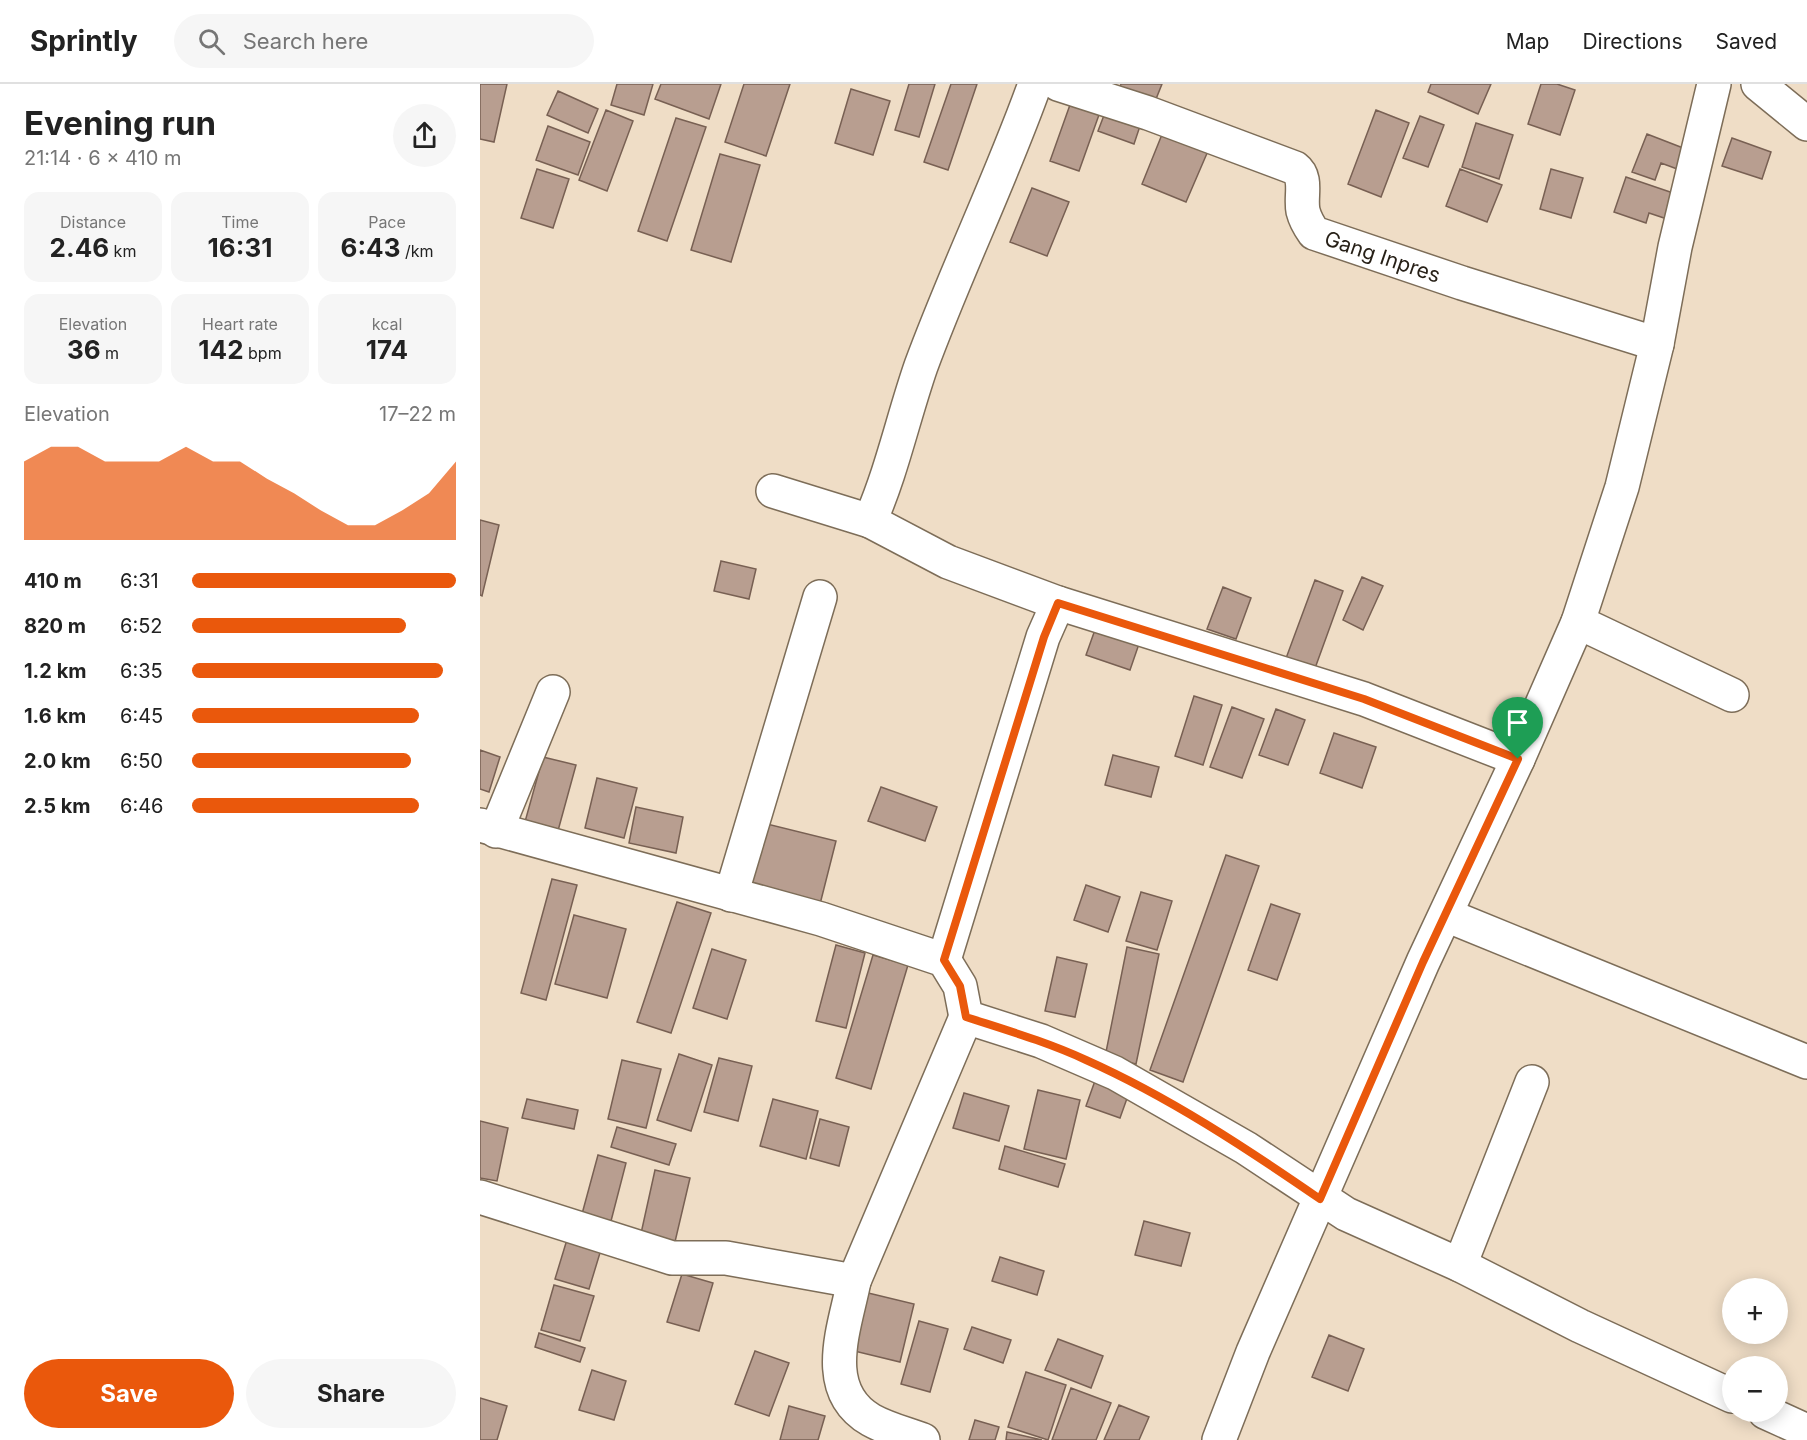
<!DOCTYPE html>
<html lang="en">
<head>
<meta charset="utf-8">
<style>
  body { margin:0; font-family:Inter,sans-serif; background:#f6f6f6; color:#222; height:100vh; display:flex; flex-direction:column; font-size:22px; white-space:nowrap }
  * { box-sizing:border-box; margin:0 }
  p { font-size:20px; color:#767676 }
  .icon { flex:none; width:33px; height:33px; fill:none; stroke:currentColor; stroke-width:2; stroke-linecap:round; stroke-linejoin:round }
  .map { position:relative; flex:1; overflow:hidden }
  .panel { display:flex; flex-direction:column; background:#fff; width:480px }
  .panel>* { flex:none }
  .fabs { position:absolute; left:1242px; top:1194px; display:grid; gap:12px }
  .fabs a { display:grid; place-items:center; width:66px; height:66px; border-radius:50%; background:#fff; box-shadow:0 3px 15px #0003; font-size:30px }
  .pin { position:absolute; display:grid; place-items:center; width:51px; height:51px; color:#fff; margin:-62px -26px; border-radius:50% 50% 50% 0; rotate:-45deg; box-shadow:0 0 6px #0007 }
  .pin .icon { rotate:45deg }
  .round { display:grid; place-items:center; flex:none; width:63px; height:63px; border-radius:32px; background:#f6f6f6 }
  .summary { display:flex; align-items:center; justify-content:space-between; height:102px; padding:0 24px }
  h1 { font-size:33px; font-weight:700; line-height:45px }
  .stats { display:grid; grid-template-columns:repeat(3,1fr); gap:9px; height:102px; padding:6px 24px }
  .stats div { display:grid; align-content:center; border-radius:15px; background:#f6f6f6; text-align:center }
  .stats b { font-size:26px; font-weight:700 }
  .stats small { font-size:16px; font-weight:400 }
  .stats p { font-size:16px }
  .chart { height:168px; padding:12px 24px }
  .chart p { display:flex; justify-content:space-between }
  .chart svg { width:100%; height:108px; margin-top:6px; fill:#ea580c; opacity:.7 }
  .cta { display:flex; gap:12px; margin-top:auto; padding:12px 24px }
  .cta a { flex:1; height:69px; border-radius:36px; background:#ea580c; color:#fff; font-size:24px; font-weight:700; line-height:69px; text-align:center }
  .cta a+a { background:#f6f6f6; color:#222 }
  ul { padding:0 24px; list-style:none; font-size:20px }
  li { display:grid; grid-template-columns:96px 72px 1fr; align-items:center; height:45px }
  li i { height:15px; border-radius:8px; background:#ea580c }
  header { display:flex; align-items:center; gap:36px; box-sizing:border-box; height:84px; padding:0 30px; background:#fff; border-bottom:2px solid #e0e0e0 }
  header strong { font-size:28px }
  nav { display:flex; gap:33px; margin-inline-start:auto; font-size:21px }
  .search { width:420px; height:54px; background:#f6f6f6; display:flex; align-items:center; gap:15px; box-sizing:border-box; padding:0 21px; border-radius:33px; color:#767676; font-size:22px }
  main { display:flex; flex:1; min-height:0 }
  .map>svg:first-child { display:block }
  .building { fill:#b89e90; stroke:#786053; stroke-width:1.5 }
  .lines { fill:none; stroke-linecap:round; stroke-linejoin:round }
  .minor-casing { stroke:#7d6d58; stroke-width:36 }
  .minor { stroke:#fff; stroke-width:33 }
  .route-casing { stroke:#fff; stroke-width:12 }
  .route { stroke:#ea580c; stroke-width:8 }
  .labels { text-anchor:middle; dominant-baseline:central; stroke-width:6; stroke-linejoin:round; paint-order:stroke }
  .street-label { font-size:21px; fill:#272017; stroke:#fff }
</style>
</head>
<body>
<header>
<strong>Sprintly</strong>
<div class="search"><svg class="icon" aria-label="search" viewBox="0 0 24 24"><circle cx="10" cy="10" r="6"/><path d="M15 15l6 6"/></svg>Search here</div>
<nav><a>Map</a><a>Directions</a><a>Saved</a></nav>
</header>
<main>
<section class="panel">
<div class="summary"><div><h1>Evening run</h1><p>21:14 · 6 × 410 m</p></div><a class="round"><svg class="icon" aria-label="share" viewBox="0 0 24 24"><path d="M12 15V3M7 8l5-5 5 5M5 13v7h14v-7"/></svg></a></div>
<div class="stats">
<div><p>Distance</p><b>2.46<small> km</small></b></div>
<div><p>Time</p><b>16:31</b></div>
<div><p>Pace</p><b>6:43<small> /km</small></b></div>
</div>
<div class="stats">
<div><p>Elevation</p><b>36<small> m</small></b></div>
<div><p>Heart rate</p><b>142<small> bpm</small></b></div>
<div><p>kcal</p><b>174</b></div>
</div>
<div class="chart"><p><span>Elevation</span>17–22 m</p>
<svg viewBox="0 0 160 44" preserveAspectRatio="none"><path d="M0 44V12L10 6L20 6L30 12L40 12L50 12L60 6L70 12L80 12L90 19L100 25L110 32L120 38L130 38L140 32L150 25L160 12V44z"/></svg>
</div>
<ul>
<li><b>410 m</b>6:31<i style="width:100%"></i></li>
<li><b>820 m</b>6:52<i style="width:81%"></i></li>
<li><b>1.2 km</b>6:35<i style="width:95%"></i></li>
<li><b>1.6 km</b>6:45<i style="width:86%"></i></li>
<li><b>2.0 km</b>6:50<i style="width:83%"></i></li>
<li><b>2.5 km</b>6:46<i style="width:86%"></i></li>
</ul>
<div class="cta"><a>Save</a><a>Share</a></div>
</section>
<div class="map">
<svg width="1327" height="1356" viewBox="0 0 1327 1356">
  <rect width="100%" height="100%" fill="#efddc6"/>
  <path class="building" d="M0 0H27L14 58 0 55Z
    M137 0H173L164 31 131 21Z
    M181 0H241L229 35 175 15Z
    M264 0H310L286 72 245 58Z
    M429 0H455L439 53 415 46Z
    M471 0H497L468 86 444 78Z
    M641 0H682L672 25 637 10Z
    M951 0H1011L998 30 948 8Z
    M1061 0H1077L1095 6 1080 51 1048 40Z
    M371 5 410 17 393 71 355 59Z
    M78 7 118 25 108 49 67 31Z
    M591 18 620 28 599 87 570 77Z
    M126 26 153 37 127 107 99 96Z
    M626 26 661 39 654 60 618 47Z
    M896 26 929 39 901 113 868 100Z
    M940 32 964 41 948 83 923 74Z
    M196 34 226 43 187 157 158 147Z
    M996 39 1033 51 1019 95 982 83Z
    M68 42 110 58 98 91 56 76Z
    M683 48 728 67 706 118 662 100Z
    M1167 50 1216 69 1208 89 1181 79 1175 96 1152 88Z
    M1252 54 1291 68 1282 95 1242 82Z
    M240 70 280 81 251 178 211 166Z
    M57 85 89 95 73 144 41 134Z
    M980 85 1022 101 1007 138 966 122Z
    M1071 85 1103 94 1091 134 1060 125Z
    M1146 93 1199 111 1190 136 1169 129 1166 139 1134 128Z
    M552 104 589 118 567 172 530 158Z
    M0 436 19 441 2 512 0 511Z
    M241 477 276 485 269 515 234 507Z
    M882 493 903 502 883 546 863 536Z
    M835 496 863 507 834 587 805 577Z
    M743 503 771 514 756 555 727 545Z
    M616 543 660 557 650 586 606 571Z
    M714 612 742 621 723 681 695 672Z
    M752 623 784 635 762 694 730 683Z
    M796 625 825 636 808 681 779 671Z
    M854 649 896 663 882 704 840 689Z
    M0 666 20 673 9 708 0 705Z
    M633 671 679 683 671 713 625 701Z
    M63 673 96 681 76 754 43 745Z
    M117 694 157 704 144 754 105 744Z
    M401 703 457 723 445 757 388 737Z
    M156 723 203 733 196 769 149 759Z
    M279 738 356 757 338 828 261 808Z
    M746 771 779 782 703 998 670 986Z
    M72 795 97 801 66 916 41 909Z
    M606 801 640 813 628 848 594 836Z
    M661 808 692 817 677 866 646 857Z
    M197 818 231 829 191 949 157 938Z
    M791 820 820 830 797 896 768 886Z
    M94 831 146 845 127 914 75 900Z
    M356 861 385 869 366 944 336 937Z
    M647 863 679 870 656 980 625 973Z
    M232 865 266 876 247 935 213 924Z
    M393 871 428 881 391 1005 356 994Z
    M577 873 607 880 595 933 565 927Z
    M199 970 232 981 211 1047 177 1036Z
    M239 974 272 982 258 1037 224 1028Z
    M142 976 181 985 166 1044 128 1035Z
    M616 994 650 1006 640 1034 606 1022Z
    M558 1006 600 1016 586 1075 544 1065Z
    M484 1009 529 1022 519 1057 473 1044Z
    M47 1015 98 1026 94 1045 42 1034Z
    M293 1015 338 1027 326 1075 280 1062Z
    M340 1035 369 1043 359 1082 330 1074Z
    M0 1037 28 1044 17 1097 0 1094Z
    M137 1043 196 1060 189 1081 131 1063Z
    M525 1062 585 1080 578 1103 519 1085Z
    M118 1071 146 1079 131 1137 102 1130Z
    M175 1086 210 1094 194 1162 160 1154Z
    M664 1137 710 1149 701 1182 655 1171Z
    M89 1149 123 1159 109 1205 75 1195Z
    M520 1173 564 1187 557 1211 512 1197Z
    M202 1190 233 1199 219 1247 187 1238Z
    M74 1201 114 1212 100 1257 61 1246Z
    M380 1207 434 1220 420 1278 366 1265Z
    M439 1237 468 1245 450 1308 421 1300Z
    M492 1243 531 1256 523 1279 484 1265Z
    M59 1249 105 1264 100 1278 55 1263Z
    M849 1251 884 1265 868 1307 832 1293Z
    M578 1255 623 1272 611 1304 565 1286Z
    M275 1267 309 1279 289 1332 255 1320Z
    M112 1286 146 1297 134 1336 99 1326Z
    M546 1288 586 1301 568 1356 528 1343Z
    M591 1304 631 1319 616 1356H572Z
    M0 1314 27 1322 17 1356H0Z
    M639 1321 669 1333 659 1356H624Z
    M309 1322 345 1332 338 1356H300Z
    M495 1336 519 1343 515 1356H489Z
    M527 1348 562 1356H526Z"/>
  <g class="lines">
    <g class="minor-casing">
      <g id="minor">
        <path d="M555 0C521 95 476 187 441 282 423 334 412 387 390 437L468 478 578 519"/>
        <path id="s1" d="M578 0 668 29 815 84C828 94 820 112 823 127 825 135 829 142 834 149L982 199 1177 260"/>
        <path d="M1278 0 1327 40"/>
        <path d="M293 407 390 437"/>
        <path d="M1098 538 1252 611"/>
        <path d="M0 741 341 835 464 876 480 902 486 933 561 957 635 989 766 1064 866 1130 980 1181 1100 1242 1252 1312"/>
        <path d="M16 747 73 608"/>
        <path d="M251 811 340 513"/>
        <path d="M966 831 1327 978"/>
        <path d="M464 876 563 553 578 519 884 615 1038 675"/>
        <path d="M0 1113 192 1174H246L374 1197 486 933"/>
        <path d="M980 1181 1052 998"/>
        <path d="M374 1197C365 1243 339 1306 391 1336 407 1345 427 1350 443 1356"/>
        <path d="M1285 1328 1327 1347"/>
        <path d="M739 1356 773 1268 943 878 1038 675 1098 538 1142 403 1177 260 1195 163 1234 0"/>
      </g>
    </g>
    <use href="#minor" class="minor"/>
  </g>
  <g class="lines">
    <g class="route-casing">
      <path id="route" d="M578 519 884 615 1038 675 943 878 840 1115C766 1064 689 1013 606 976 567 958 526 946 486 933L480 902 464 876 564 553Z"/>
    </g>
    <use href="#route" class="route"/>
  </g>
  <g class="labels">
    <g class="street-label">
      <text stroke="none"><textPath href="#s1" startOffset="394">Gang Inpres</textPath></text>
    </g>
  </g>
</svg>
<div class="fabs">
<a>+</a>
<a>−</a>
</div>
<div class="pin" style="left:1038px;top:675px;background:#1e9e55"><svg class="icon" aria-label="arrive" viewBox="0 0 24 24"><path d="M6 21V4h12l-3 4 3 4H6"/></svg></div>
</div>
</main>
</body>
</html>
